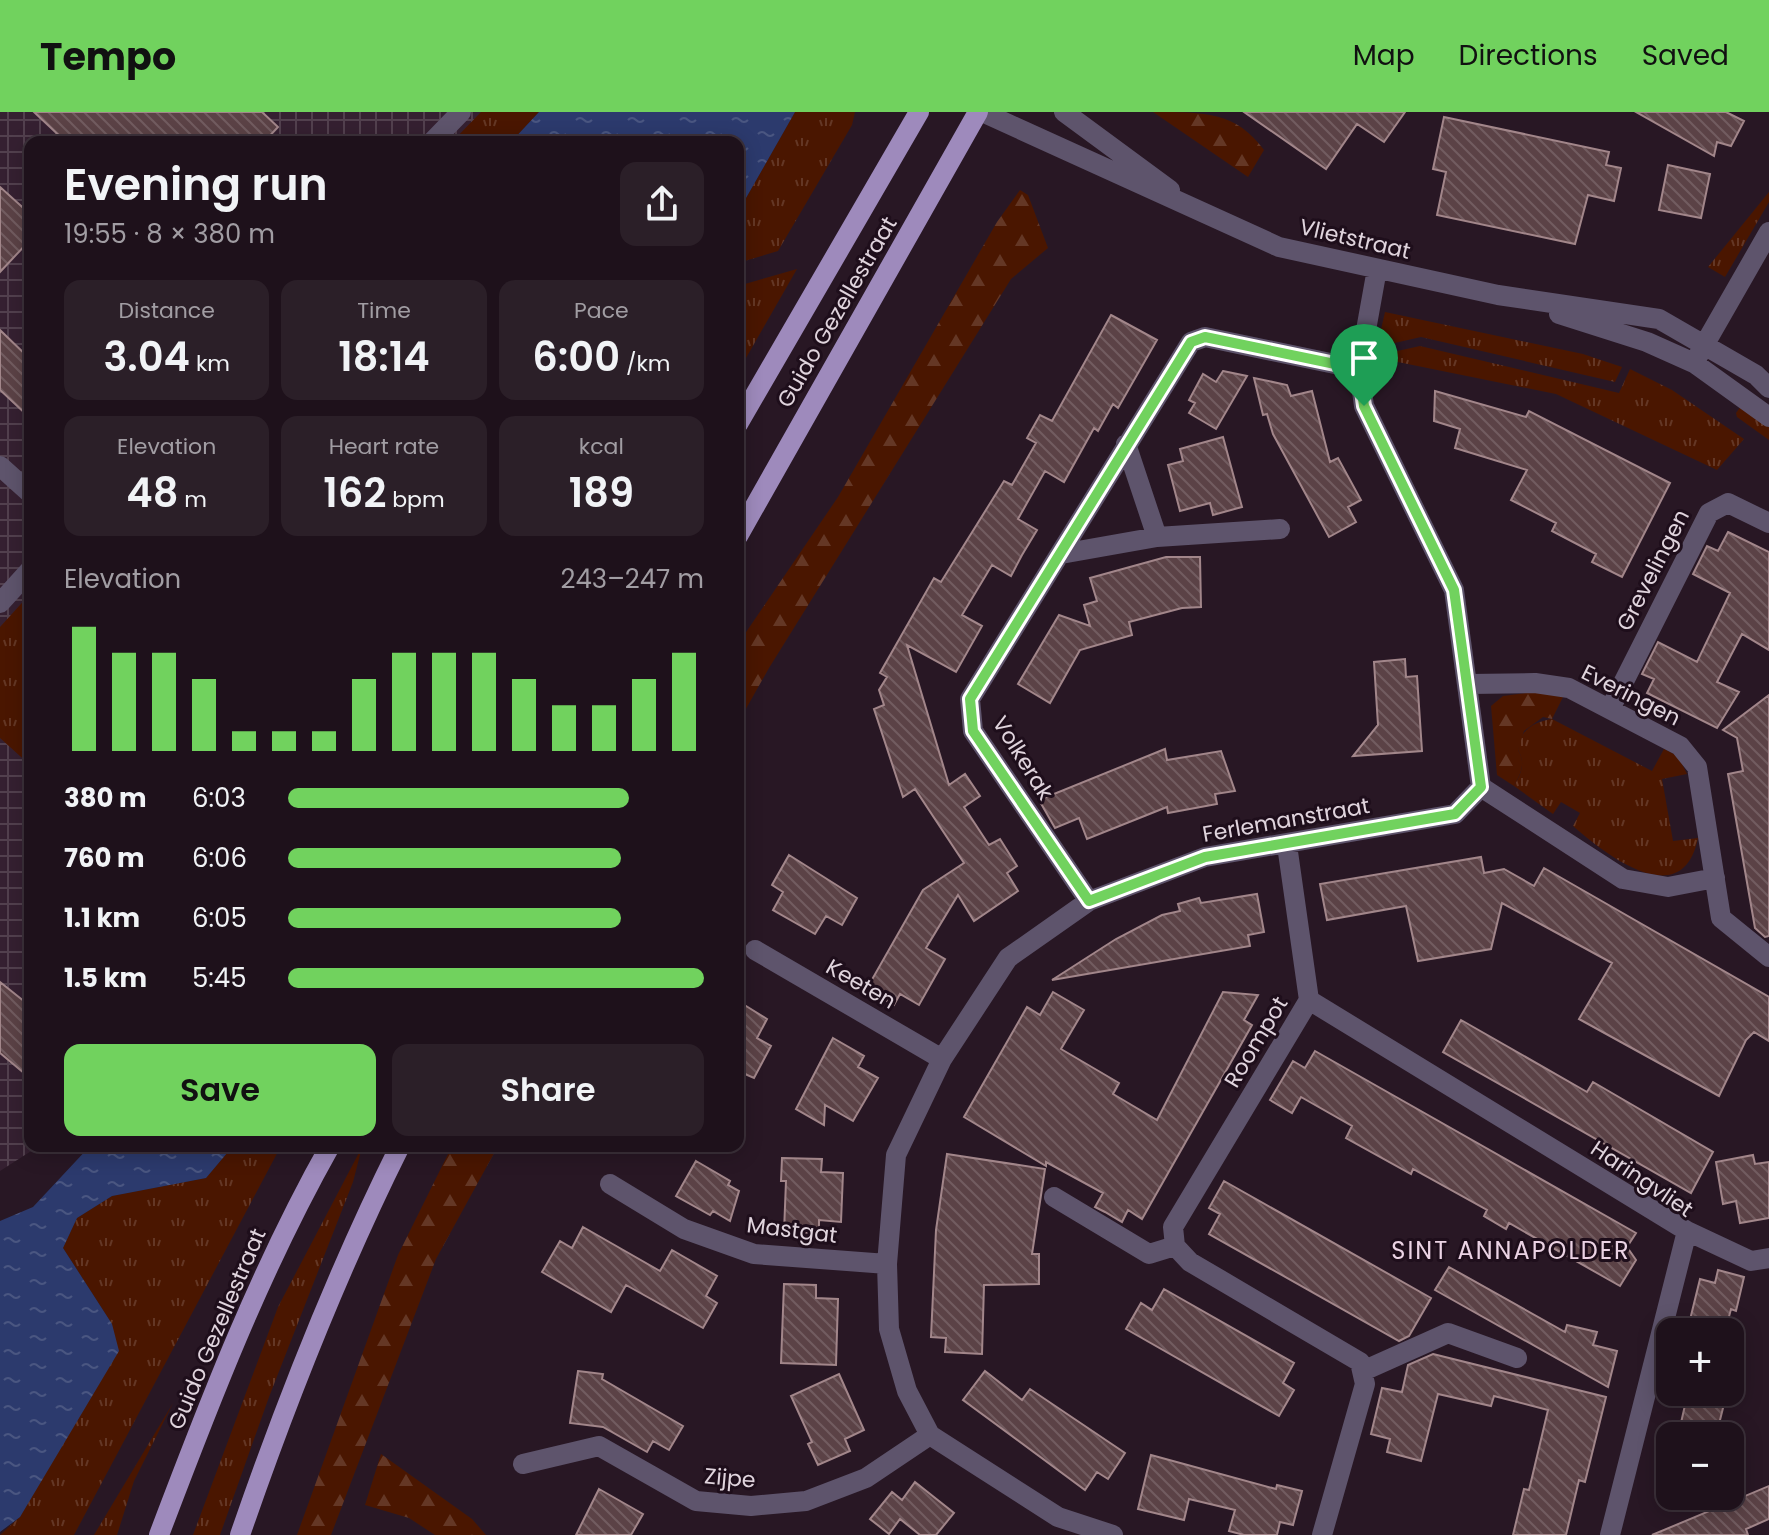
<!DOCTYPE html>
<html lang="en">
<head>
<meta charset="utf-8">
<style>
  body { margin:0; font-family:Poppins,sans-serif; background:#2b1f28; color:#f1f3f6; height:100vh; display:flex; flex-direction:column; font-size:30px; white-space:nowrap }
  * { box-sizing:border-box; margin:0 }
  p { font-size:26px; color:#a19da3 }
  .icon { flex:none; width:44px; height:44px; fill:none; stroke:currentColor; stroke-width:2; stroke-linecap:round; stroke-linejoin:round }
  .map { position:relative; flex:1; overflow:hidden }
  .panel { position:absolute; left:24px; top:24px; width:720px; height:1016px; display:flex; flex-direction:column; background:#1e111b; border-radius:16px; box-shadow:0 4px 20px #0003,0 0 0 2px #3c313a }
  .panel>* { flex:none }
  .buttons { position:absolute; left:1656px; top:1206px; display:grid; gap:16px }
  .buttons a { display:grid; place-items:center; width:88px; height:88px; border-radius:16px; background:#1e111b; box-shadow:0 4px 20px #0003,0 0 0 2px #3c313a; font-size:40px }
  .pin { position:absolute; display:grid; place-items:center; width:68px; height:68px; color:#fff; margin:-82px -34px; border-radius:50% 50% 50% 0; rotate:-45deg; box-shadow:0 0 8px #0007 }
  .pin .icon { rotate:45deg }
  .round { display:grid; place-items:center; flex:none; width:84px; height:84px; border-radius:16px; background:#2b1f28 }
  .overview { display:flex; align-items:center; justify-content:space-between; height:136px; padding:0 40px }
  h1 { font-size:44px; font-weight:600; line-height:60px }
  .metrics { display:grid; grid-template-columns:repeat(3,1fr); gap:12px; height:136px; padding:8px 40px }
  .metrics div { display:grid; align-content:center; border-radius:16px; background:#2b1f28; text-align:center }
  .metrics b { font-size:40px; font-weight:600 }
  .metrics small { font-size:22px; font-weight:400 }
  .metrics p { font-size:22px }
  .chart { height:224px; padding:16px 40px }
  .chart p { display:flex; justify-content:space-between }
  .chart svg { width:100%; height:144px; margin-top:8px; stroke:#71d25e; stroke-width:6 }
  .cta { display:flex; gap:16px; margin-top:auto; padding:16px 40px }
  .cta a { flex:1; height:92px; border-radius:16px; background:#71d25e; color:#111; font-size:32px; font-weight:600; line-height:92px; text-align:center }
  .cta a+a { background:#2b1f28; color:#f1f3f6 }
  ul { padding:0 40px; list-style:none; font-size:26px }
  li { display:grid; grid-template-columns:128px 96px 1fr; align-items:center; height:60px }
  li i { height:20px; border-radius:10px; background:#71d25e }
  header { display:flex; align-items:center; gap:48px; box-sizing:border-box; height:112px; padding:0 40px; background:#71d25e; color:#111 }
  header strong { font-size:38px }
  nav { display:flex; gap:44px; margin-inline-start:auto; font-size:28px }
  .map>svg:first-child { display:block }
  .industrial { fill:url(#industrial-grid) }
  .grass { fill:url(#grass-tufts) }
  .forest { fill:url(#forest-firs) }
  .water { fill:url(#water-ripples) }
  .building { fill:url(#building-back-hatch); stroke:#a2868a; stroke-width:2 }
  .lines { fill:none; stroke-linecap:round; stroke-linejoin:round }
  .minor { stroke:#5e546c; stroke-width:20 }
  .major { stroke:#9e8abc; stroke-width:20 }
  .route-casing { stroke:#fff; stroke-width:16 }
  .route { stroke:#71d25e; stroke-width:10 }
  .labels { text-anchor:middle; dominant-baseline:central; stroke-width:6; stroke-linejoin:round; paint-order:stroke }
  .street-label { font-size:22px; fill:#e0d4dd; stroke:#1e0e1b }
  .neighbourhood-label { font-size:24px; letter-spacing:2px; fill:#ebd3e4; stroke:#1e0e1b }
</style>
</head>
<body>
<header>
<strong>Tempo</strong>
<nav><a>Map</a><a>Directions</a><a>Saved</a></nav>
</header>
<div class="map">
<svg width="1769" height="1423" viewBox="0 0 1769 1423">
  <defs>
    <pattern id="industrial-grid" width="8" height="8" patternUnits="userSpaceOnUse" patternTransform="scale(2)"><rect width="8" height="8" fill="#352031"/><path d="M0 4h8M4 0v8" fill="none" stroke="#52404e"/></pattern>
    <pattern id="grass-tufts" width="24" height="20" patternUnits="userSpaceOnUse" patternTransform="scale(2)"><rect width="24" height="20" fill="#4a1600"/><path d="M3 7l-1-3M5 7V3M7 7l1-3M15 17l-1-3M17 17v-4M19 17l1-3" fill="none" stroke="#643725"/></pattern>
    <pattern id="forest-firs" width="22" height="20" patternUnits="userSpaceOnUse" patternTransform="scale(2)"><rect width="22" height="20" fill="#4a1600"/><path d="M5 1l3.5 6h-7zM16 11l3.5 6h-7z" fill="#643725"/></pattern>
    <pattern id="water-ripples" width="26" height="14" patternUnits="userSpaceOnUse" patternTransform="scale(2)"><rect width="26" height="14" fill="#2c3a6d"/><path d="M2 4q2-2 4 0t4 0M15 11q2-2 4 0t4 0" fill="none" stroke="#4a5681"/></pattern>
    <pattern id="building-back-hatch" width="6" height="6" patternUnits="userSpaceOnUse" patternTransform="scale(2)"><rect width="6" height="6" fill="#5b4246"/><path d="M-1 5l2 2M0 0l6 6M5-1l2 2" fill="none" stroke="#725c60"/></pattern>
  </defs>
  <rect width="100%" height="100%" fill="#281724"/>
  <path class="industrial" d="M0 0H536L508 30H30V544L19 556 30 566V1034H39L0 1059Z"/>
  <path class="grass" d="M481 0H539L511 30H452Z
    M795 0H855L852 13 778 139 738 151V100Z
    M1769 80V90L1725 165 1708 155Z
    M797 157 738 260V174Z
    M1385 200 1583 242 1622 255 1615 270 1421 225 1377 235Z
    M1420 234 1619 281 1630 257 1672 278 1744 327 1717 358 1556 282 1383 247 1384 242Z
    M1741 294 1769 315V328L1737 305 1736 301Z
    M30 482V547L22 556 30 563V653L0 626V515Z
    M1552 607 1652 659 1664 637 1678 644 1687 662 1662 667 1673 729 1698 726C1682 803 1605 742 1573 714L1580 701 1561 690 1553 702 1514 674C1521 662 1526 651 1518 638 1520 618 1533 610 1552 607Z
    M233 1034H281L74 1423H0L20 1405 112 1212 63 1136 77 1106 112 1084 206 1066Z
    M362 1035 353 1070 269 1285 220 1423H193L278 1195Z
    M173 1291 134 1369 117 1423H94Z"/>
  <path class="forest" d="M1153 0C1206 0 1236 0 1264 38L1248 65Z
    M1020 78 1028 83 1048 136 1011 167 769 556 738 611V532L838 385 997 110Z
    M1534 580 1563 585 1552 607 1543 605 1524 619 1518 638C1526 651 1521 661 1514 674L1497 663 1491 594 1503 584Z
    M452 1034H498L436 1147 331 1423H297L398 1143Z
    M381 1342 472 1407 486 1423H435L409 1406 365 1393Z"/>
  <path class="water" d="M539 0H795L738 100V30H511Z
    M90 1034H233L206 1066 112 1084 77 1106 63 1136 112 1212 119 1239 20 1405 0 1420V1109L33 1095Z"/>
  <path class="building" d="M34 0H262L278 15 264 30H66Z
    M1244 0H1405L1384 30 1357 12 1326 57Z
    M1636 0H1726L1744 9 1731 34 1717 30 1714 44Z
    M1444 5 1609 40 1606 53 1621 56 1614 89 1588 83 1575 132 1437 103 1446 60 1433 57Z
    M1668 53 1710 62 1701 106 1659 98Z
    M0 75 30 102V128L0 160Z
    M1111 203 1157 228 1118 296 1113 292 1098 319 1094 316 1064 370 1045 359 1018 407 1037 418 1022 443 1011 464 992 453 962 503 982 514 956 560 907 533 949 673 965 662 980 684 964 695 989 733 1000 727 1017 754 1007 761 1018 779 974 809 958 783 926 836 945 847 919 893 900 882 894 893 866 878 923 778 964 751 915 677 903 685 874 597 884 593 879 578 887 565 880 561 934 466 941 470 1004 369 1012 373 1036 331 1027 326 1040 303 1052 309Z
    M0 218 30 247V306L0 278Z
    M1223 259 1247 264 1216 317 1189 301 1195 291 1189 288 1203 262 1216 270Z
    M1254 266 1287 273 1291 284 1312 279 1330 350 1338 346 1361 388 1348 395 1356 410 1329 425 1273 322 1267 302 1263 303Z
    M1435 279 1526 305 1529 299 1670 371 1622 465 1592 450 1596 442 1552 419 1556 411 1511 388 1527 358 1455 336 1460 317 1434 309Z
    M1223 325 1242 395 1213 403 1210 391 1180 399 1168 353 1183 349 1180 337Z
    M1728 420 1769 440V538L1742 522 1717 570 1739 580 1717 616 1647 581 1654 567 1642 562 1658 530 1697 550 1730 481 1693 462 1707 434 1718 439Z
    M1166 445H1200L1201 495 1182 496 1129 510 1132 523 1080 538 1050 591 1018 572 1059 503 1090 514 1084 493 1097 489 1090 466Z
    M1405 547 1406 565 1417 564 1422 639 1353 644 1378 613 1374 550Z
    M1769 583V824L1765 825 1755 816 1728 662 1743 659 1737 626 1723 618Z
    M1165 637 1167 648 1221 639 1235 679 1215 682 1217 692 1168 701 1167 695 1087 727 1079 706 1055 716 1039 688Z
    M789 743 857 786 842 813 826 804 815 822 773 798 783 780 772 773Z
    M1481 745 1484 761 1504 757 1534 774 1544 756 1769 885V929L1754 920 1746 928 1719 984 1579 907 1612 851 1502 791 1491 837 1418 849 1406 794 1327 808 1320 772Z
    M1257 782 1264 820 1248 823 1250 834 1052 868 1116 827 1162 803 1180 799 1178 792 1199 786 1201 791Z
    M0 870 30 894V966L0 941Z
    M1053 880 1084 898 1061 937 1119 971 1113 982 1157 1008 1223 880 1258 883 1244 908 1252 913 1142 1107 1128 1098 1122 1110 1105 1100 1095 1095 1103 1081 1046 1050V1054L964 1005 1027 895 1040 903Z
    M738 889 767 907 757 926 771 934 754 966 738 959Z
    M1461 908 1587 980 1593 970 1713 1040 1691 1081 1443 940Z
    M833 926 864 944 858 955 878 966 853 1009 825 993 824 1013 796 997Z
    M1315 939 1636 1121 1627 1135 1636 1148 1620 1174 1509 1111 1506 1117 1484 1104 1487 1098 1413 1057 1411 1062 1346 1026 1352 1014 1301 985 1292 1001 1270 988 1293 949 1305 956Z
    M947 1042 1045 1057 1032 1142H1039V1172L984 1173 982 1242 945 1240 946 1226 931 1225 936 1118Z
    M1753 1043 1755 1052 1769 1050V1106L1740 1111 1736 1089 1723 1092 1716 1050Z
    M782 1046 822 1047 821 1060 843 1061 841 1110 819 1108V1121L784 1120 786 1069H781Z
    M696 1049 730 1069 728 1073 739 1079 730 1109 713 1099 710 1103 676 1084Z
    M1224 1069 1431 1186 1409 1224 1399 1229 1209 1122 1220 1102 1209 1096Z
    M583 1115 660 1159 672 1138 717 1164 706 1184 717 1191 703 1216 626 1173 611 1200 542 1160 560 1129 572 1136Z
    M1449 1155 1565 1220 1567 1213 1597 1220 1593 1233 1617 1239 1608 1275 1435 1178Z
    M1718 1158 1744 1165 1736 1199 1731 1197 1725 1220H1687L1700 1167 1715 1171Z
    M784 1172 816 1173V1186L838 1187 836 1253 781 1251Z
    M1164 1177 1294 1251 1283 1271 1294 1278 1279 1304 1126 1217 1141 1191 1152 1198Z
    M1433 1242 1606 1285 1585 1370 1579 1368 1566 1423H1513L1524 1377 1529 1378 1548 1298 1494 1284 1491 1294 1438 1282 1421 1349 1387 1340 1390 1327 1371 1322 1382 1276 1402 1280 1408 1253Z
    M578 1259 603 1262 602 1267 683 1314 669 1338 653 1329 647 1340 603 1315 570 1311Z
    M985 1259 1022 1288 1030 1277 1125 1341 1108 1367 1097 1360 1085 1378 963 1288Z
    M839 1262 864 1318 845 1327 850 1339 818 1353 808 1332 812 1330 791 1284Z
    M1688 1280H1727L1716 1324H1678Z
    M1151 1343 1276 1377 1277 1373 1302 1379 1293 1413 1280 1410 1277 1423H1244L1229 1419 1235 1398 1189 1387 1184 1408 1138 1397Z
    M915 1370 954 1401 936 1423H920L900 1407 889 1422 870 1407 892 1380 902 1388Z
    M1769 1374V1407L1746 1417 1748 1423H1652Z
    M599 1377 643 1402 631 1423H576Z"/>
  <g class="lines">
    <path class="minor" d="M982 0 1279 135 1498 183 1659 207 1756 263 1769 276
      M1064 0 1170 78
      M432 30 461 0
      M1559 202 1647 230 1694 251 1769 305
      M1698 244 1769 120
      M1126 332 1157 425
      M0 354 30 381
      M1061 442 1157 425 1280 417
      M0 491 30 458
      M1470 572 1535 571 1569 576 1680 634 1697 655 1721 806 1769 845
      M1610 597 1709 401 1728 391 1769 411
      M1481 675 1623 767 1668 775 1715 766
      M1287 733 1309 888 1173 1115 1175 1134 1190 1150 1360 1250 1365 1272 1322 1423
      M1089 789 973 619 970 587 1191 230 1205 225 1359 257
      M755 838 942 947
      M1309 888 1687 1119 1610 1423
      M610 1072 684 1117 754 1142 887 1152
      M1054 1085 1149 1142 1175 1134
      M1687 1119 1751 1149 1769 1146
      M1363 1259 1448 1221 1517 1246
      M523 1352 599 1334 696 1389 751 1394 806 1389 866 1366 930 1323
      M1113 1423 1058 1405 930 1323 907 1279 889 1217 887 1152 896 1043 942 947 1008 846 1089 789 1205 745 1455 702 1481 675 1454 478 1364 294 1359 257 1377 157"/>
    <path class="major" d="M738 312 919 0
      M738 424 978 0
      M159 1423C209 1291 260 1158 330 1034
      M240 1423C286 1290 337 1160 400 1034"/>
  </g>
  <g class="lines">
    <g class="route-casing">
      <path id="route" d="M1205 225 1359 257 1364 294 1454 478 1481 675 1455 702 1205 745 1089 789 973 619 970 587 1191 230Z"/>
    </g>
    <use href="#route" class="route"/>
  </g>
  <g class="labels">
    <g class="street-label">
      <text transform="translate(1355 127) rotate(13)">Vlietstraat</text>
      <text transform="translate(837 200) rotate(-60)">Guido Gezellestraat</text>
      <text transform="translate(1653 458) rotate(-63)">Grevelingen</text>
      <text transform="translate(1631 583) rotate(27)">Everingen</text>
      <text transform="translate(1023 646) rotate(58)">Volkerak</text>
      <text transform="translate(1286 708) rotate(-10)">Ferlemanstraat</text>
      <text transform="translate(861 872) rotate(30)">Keeten</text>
      <text transform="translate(1256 930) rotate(-59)">Roompot</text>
      <text transform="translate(1642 1067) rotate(34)">Haringvliet</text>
      <text transform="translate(792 1118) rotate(7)">Mastgat</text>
      <text transform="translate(217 1217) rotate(-67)">Guido Gezellestraat</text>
      <text transform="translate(730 1366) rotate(5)">Zijpe</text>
    </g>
    <g class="neighbourhood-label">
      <text x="1511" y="1138">SINT ANNAPOLDER</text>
    </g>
  </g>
</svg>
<div class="buttons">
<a>+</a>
<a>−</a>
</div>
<div class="pin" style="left:1364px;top:294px;background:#1e9e55"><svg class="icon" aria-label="arrive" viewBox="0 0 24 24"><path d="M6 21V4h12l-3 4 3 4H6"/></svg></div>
<section class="panel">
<div class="overview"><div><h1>Evening run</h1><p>19:55 · 8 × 380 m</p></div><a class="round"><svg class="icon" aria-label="share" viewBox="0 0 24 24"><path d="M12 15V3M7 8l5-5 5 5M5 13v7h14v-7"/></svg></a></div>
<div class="metrics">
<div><p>Distance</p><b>3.04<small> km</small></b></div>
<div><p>Time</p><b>18:14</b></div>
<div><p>Pace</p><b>6:00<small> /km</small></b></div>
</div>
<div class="metrics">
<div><p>Elevation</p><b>48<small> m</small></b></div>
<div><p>Heart rate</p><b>162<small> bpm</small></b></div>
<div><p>kcal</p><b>189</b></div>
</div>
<div class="chart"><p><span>Elevation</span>243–247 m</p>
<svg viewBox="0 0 160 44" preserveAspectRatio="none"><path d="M5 44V6M15 44V14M25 44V14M35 44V22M45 44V38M55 44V38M65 44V38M75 44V22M85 44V14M95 44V14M105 44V14M115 44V22M125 44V30M135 44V30M145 44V22M155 44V14"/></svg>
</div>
<ul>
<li><b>380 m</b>6:03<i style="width:82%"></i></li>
<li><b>760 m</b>6:06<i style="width:80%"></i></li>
<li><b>1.1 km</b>6:05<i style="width:80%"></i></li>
<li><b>1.5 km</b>5:45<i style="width:100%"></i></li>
</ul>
<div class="cta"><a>Save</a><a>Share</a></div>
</section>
</div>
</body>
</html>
